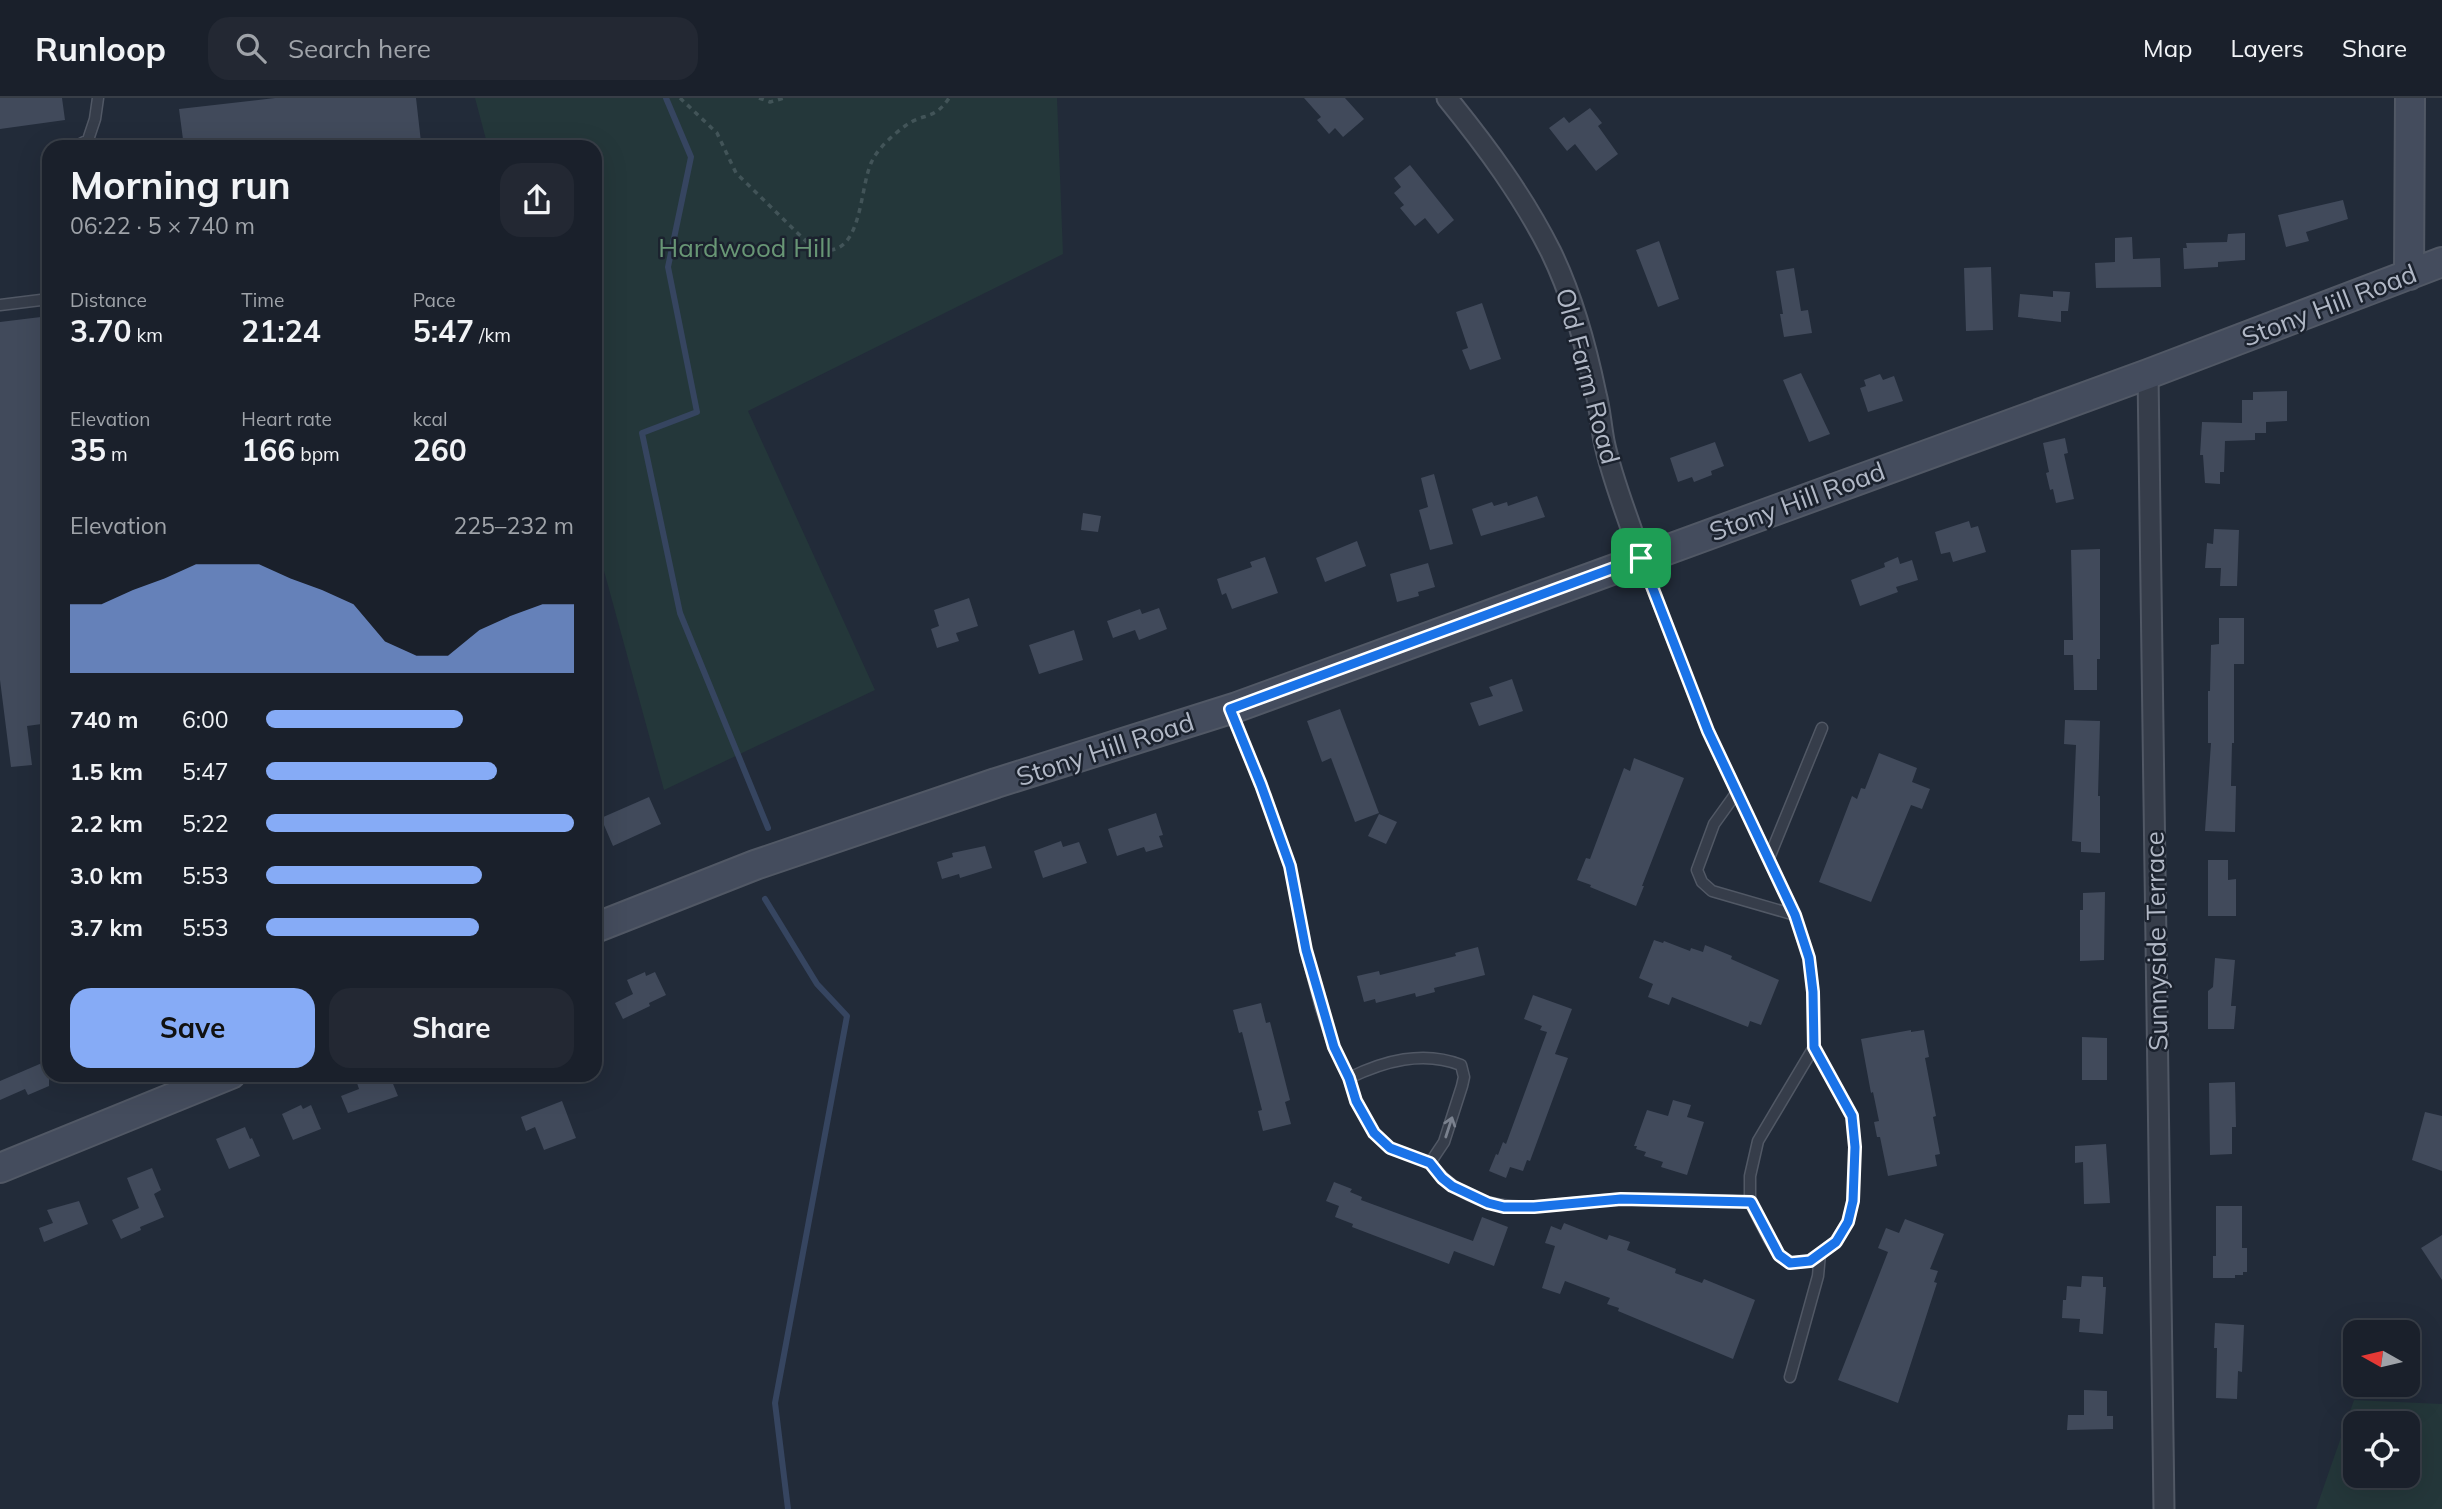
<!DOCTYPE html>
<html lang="en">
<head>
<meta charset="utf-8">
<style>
  body { margin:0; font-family:Mulish,sans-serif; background:#232833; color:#f1f3f6; height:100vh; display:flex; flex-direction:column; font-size:26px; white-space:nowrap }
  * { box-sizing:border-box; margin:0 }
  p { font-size:23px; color:#9fa3a9 }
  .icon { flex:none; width:38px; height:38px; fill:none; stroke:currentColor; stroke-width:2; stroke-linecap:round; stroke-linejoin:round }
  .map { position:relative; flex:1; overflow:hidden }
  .details { position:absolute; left:42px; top:42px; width:560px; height:942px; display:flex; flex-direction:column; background:#1a202b; border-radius:21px; box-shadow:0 7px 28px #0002,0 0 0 2px #383e47 }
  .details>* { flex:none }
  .needle { width:46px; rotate:278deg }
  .buttons { position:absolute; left:2343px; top:1222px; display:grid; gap:14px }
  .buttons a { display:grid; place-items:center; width:77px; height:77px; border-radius:14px; background:#1a202b; box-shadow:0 7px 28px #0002,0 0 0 2px #383e47; font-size:35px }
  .pin { position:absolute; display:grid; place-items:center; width:60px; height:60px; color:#fff; margin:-30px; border-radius:14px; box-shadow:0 4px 10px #0006 }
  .round { display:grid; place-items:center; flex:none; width:74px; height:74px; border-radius:21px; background:#232833 }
  .summary { display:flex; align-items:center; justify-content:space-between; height:119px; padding:0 28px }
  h1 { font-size:38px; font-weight:700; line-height:52px }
  .metrics { display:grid; grid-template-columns:repeat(3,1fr); gap:10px; height:119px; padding:7px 28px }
  .metrics div { display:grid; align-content:center }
  .metrics b { font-size:30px; font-weight:700 }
  .metrics small { font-size:19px; font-weight:400 }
  .metrics p { font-size:19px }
  .chart { height:196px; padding:14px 28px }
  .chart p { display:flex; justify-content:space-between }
  .chart svg { width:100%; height:126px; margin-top:7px; fill:#86abf6; opacity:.7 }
  .cta { display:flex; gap:14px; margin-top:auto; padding:14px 28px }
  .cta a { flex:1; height:80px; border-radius:21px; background:#86abf6; color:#111; font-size:28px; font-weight:700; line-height:80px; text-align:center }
  .cta a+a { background:#232833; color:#f1f3f6 }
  ul { padding:0 28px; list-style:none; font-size:23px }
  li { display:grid; grid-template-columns:112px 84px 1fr; align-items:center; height:52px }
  li i { height:18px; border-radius:9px; background:#86abf6 }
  header { display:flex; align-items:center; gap:42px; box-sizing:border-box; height:98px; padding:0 35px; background:#1a202b; border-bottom:2px solid #383e47 }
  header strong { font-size:33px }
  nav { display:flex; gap:38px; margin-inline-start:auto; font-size:24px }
  .search { width:490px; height:63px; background:#232833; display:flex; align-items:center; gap:18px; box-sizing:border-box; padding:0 24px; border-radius:21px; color:#9fa3a9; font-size:26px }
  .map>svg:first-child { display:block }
  .green { fill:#24373a; fill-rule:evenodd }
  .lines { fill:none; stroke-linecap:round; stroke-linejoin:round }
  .stream { stroke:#364560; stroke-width:6 }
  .building { fill:#414a5b }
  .lane-casing { stroke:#515865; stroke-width:13 }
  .street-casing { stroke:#515865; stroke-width:23 }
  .secondary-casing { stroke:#515865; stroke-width:32 }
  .path { stroke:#425458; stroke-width:3.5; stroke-dasharray:5 5; stroke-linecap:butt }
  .lane { stroke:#363d4a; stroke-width:10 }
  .street { stroke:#363d4a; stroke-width:19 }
  .secondary { stroke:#444c5d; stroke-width:28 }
  .oneway { stroke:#7a818e }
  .route-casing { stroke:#fff; stroke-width:14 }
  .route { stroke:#1a73e8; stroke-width:9 }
  .labels { text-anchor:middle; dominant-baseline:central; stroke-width:5; stroke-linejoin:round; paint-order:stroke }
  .park-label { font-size:26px; fill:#689675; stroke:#1b222e }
  .street-label { font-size:26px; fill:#b1b8c6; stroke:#1b222e }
</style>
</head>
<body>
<header>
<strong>Runloop</strong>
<div class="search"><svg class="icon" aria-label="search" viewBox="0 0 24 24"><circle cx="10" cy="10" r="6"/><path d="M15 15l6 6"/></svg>Search here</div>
<nav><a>Map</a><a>Layers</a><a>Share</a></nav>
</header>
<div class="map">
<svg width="2442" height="1411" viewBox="0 0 2442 1411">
  <rect width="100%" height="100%" fill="#222b39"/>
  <path class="green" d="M475 0H1057L1063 156 748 313 875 592 664 692 595 440V49H488Z
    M2354 1302 2442 1306V1411H2316ZM2356 1325H2408V1377H2356Z"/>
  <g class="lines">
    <path class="stream" d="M666 0 691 59 668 169 697 314 642 335 680 515 768 730
      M765 801 817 886 847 918 775 1305 788 1411"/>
  </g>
  <path class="building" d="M0 0H62L65 22 0 31Z
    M275 0H416L421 44 382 49H184L179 11Z
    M1304 0H1345L1364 21 1343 39 1335 30 1329 36 1317 22 1321 19Z
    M1590 10 1602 25 1598 28 1618 56 1596 73 1575 46 1567 53 1549 30 1564 19 1569 25Z
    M1410 67 1454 122 1438 136 1425 120 1415 128 1400 110 1404 107 1394 95 1401 89 1394 80Z
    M2343 102 2348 121 2306 134 2309 143 2286 149 2278 117Z
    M2245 135V162L2218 164V169L2184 171 2183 150H2187L2186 145 2227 144 2228 136Z
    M2132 139 2133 161 2160 160 2161 189 2096 190 2095 165 2115 164V140Z
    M1659 143 1679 201 1658 209 1636 152Z
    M1991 169 1993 232 1966 233 1964 170Z
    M1794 170 1801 213 1808 212 1812 235 1784 239 1780 216H1783L1776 173Z
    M2053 193 2070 194 2068 213H2061V224L2018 219 2020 196 2053 199Z
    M1482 205 1501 261 1470 272 1462 252 1468 250 1456 214Z
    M49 218V625L27 628 32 667 11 669 0 582V224Z
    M1801 275 1830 336 1809 344 1783 282Z
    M1880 276 1883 282 1894 278 1903 303 1868 314 1860 290 1866 288 1864 282Z
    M2287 293V323L2266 324V335H2255V342L2225 343 2224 374H2220V386L2205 385 2203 357H2200L2202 324 2242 325V302H2253V294Z
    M2065 340 2068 355 2064 356 2074 401 2056 405 2053 391 2050 392 2046 375 2049 374 2043 345Z
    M1715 344 1724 368 1711 373 1712 377 1694 384 1692 379 1678 384 1670 360Z
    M1434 376 1453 446 1430 452 1419 412 1428 409 1421 380Z
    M1537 398 1545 419 1481 438 1472 411 1492 404 1494 408 1507 404 1508 408Z
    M1083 415 1101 418 1098 434 1081 432Z
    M1969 423 1971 430 1978 428 1986 454 1953 464 1950 454 1941 456 1935 434Z
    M2214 431 2239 432 2237 488H2220L2221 470H2205L2207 445 2213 446Z
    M1357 443 1366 468 1325 484 1316 460Z
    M2100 451V561H2097V592H2074L2073 557H2064V542H2073L2071 452Z
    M1265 459 1278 495 1232 511 1226 495 1222 497 1217 481 1252 469 1250 464Z
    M1898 459 1900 466 1912 462 1918 482 1896 489 1898 494 1860 508 1851 482 1885 469 1884 465Z
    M1428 465 1435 489 1418 494 1419 498 1397 504 1390 476Z
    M969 500 978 528 956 535 959 543 937 550 931 531 939 528 934 512Z
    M1159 510 1167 531 1139 542 1135 532 1113 540 1107 523 1140 511 1142 516Z
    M2219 520H2244V566H2234V645H2232L2231 688H2236L2235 734 2205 733 2211 645H2208V593H2210L2211 547 2219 546Z
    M1074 532 1083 562 1039 576 1029 547Z
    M1512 581 1523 613 1479 628 1470 605 1493 598 1489 589Z
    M1340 611 1379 715 1355 724 1331 660 1322 664 1307 623Z
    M2065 622 2100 623 2098 698H2100V755L2081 754V744L2072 743 2076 647 2064 646Z
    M1879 655 1917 670 1912 684 1930 691 1922 711 1911 707 1871 804 1819 784 1852 698 1857 701 1861 690 1865 691Z
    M1634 660 1684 680 1642 788H1644L1636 808 1590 789 1591 787 1577 782 1586 760 1590 761 1624 670 1630 673Z
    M649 699 661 726 613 748 601 720Z
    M1156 715 1163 737 1159 738 1163 749 1146 754 1144 749 1117 758 1108 731Z
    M1379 716 1397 724 1386 746 1368 738Z
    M1061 743 1063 749 1079 744 1087 765 1043 780 1034 753Z
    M985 748 992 770 960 780 959 776 942 781 937 764 953 759 952 755Z
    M2208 762H2228V782L2236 781V818H2208Z
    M2105 794 2104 862 2080 863V812H2083V795Z
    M1654 842 1663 845 1664 843 1690 853 1691 850 1703 854 1705 847 1732 858 1731 861 1779 882 1761 927 1750 923 1748 929 1672 899 1669 907 1648 899 1653 886 1639 880Z
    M1478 849 1485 877 1434 890 1435 894 1416 899 1415 895 1376 905 1375 901 1364 904 1357 878 1379 873 1380 877 1456 858 1455 855Z
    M2215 860 2235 862 2231 908H2236L2234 931H2208V893L2213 889Z
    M645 874 646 878 655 874 666 897 649 905 650 908 623 921 615 905 633 896 627 882Z
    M1533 897 1572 911 1555 956 1568 960 1530 1063 1527 1062 1523 1073 1510 1069 1506 1080 1489 1073 1496 1056 1498 1057 1503 1044 1506 1046 1547 934 1540 932 1542 928 1524 921Z
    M1261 905 1266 925 1270 924 1290 1002 1285 1004 1291 1026 1263 1033 1258 1013 1262 1012 1242 934 1239 935 1233 912Z
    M1911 932V934L1924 932 1929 959 1925 960 1936 1018 1933 1019 1940 1056 1935 1057 1937 1068 1888 1078 1880 1039H1877L1874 1024 1879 1023 1873 994 1871 995 1861 941Z
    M2082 939 2107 940V982H2082Z
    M49 962V988L28 997 25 991 0 1002V983Z
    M389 976 398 998 348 1015 341 998 359 991 357 985Z
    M2235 984 2236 1029H2232V1056L2210 1057 2209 985Z
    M1673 1002 1691 1007 1687 1019 1704 1024 1687 1077 1661 1069 1663 1064 1644 1058 1646 1054 1636 1051 1637 1048H1634L1647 1012 1668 1018Z
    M562 1003 576 1040 544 1052 535 1029 526 1033 521 1019Z
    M301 1007 303 1011 311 1007 321 1031 293 1042 282 1016Z
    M2425 1014 2442 1018V1073L2412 1062Z
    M245 1029 250 1041 252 1040 260 1058 229 1071 216 1041Z
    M2106 1046 2110 1105 2084 1106 2083 1064 2075 1065V1048Z
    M152 1070 161 1092 154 1096 164 1119 140 1129 141 1132 121 1141 112 1122 139 1110 127 1080Z
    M1334 1084 1352 1091 1350 1094 1362 1099 1361 1102 1473 1143 1482 1119 1508 1129 1494 1168 1454 1153 1449 1166 1352 1129 1353 1126 1335 1119 1339 1108 1326 1103Z
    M79 1103 88 1126 44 1144 39 1130 53 1125 47 1112Z
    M2216 1108H2242V1150H2247V1174H2243V1177H2235V1180H2213V1158H2216Z
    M1905 1121 1944 1136 1930 1171 1938 1173 1934 1184 1937 1185 1898 1305 1838 1282 1888 1154 1878 1150 1886 1130 1899 1135Z
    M1564 1125 1607 1142 1609 1137 1630 1144 1627 1152 1676 1171 1675 1175 1702 1185 1704 1181 1755 1202 1733 1261 1618 1213 1619 1210 1607 1206 1610 1200 1565 1183 1560 1196 1542 1190 1555 1148 1545 1145 1551 1128 1561 1132Z
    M2442 1137V1182L2421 1150Z
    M2082 1178 2103 1179V1189H2106L2103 1236 2079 1234 2080 1221 2062 1220 2063 1202H2066L2067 1188 2081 1189Z
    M2215 1225 2244 1227 2242 1274 2238 1273 2237 1301 2216 1300 2217 1250H2214Z
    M2084 1292 2107 1293V1318H2113V1331L2067 1332 2068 1317H2084Z"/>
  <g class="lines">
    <g class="lane-casing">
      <path id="lane" d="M75 49 88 42 95 21 98 0
        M0 207 49 201
        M1642 464 1708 633 1795 817 1809 860 1813 894 1814 949 1758 1043 1750 1078V1104L1769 1141 1779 1157 1790 1165 1810 1163 1835 1144 1848 1124 1853 1103 1855 1049 1852 1018 1814 949
        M1231 614 1261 687 1290 768 1306 852 1321 910 1334 949 1349 980 1356 1003 1374 1035 1390 1050 1430 1065 1444 1044 1462 988 1464 979 1461 967C1423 952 1384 963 1349 980
        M1737 694 1714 726 1697 772 1702 784 1712 793 1795 817
        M1769 760 1822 630
        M1430 1065C1481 1130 1551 1104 1621 1101 1664 1099 1707 1103 1750 1104
        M1790 1279 1818 1178 1820 1156"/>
    </g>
    <g class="street-casing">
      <path id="street" d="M1447 0C1486 48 1523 98 1551 154 1572 197 1586 248 1596 296 1600 311 1601 327 1604 343 1612 382 1629 421 1641 460
        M2148 276 2164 1411"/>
    </g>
    <g class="secondary-casing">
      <path id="secondary" d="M2409 177 2410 0
        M595 830 755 767 996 685 1237 609 2148 276 2442 164
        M0 1070 231 976"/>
    </g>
    <path class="path" d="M680 0 717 35 736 75 812 149C864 169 858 91 872 63 878 50 894 36 905 28 924 14 934 23 949 0
      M759 0 770 4 784 0"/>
    <use href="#lane" class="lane"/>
    <use href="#street" class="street"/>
    <use href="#secondary" class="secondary"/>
  </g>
  <defs><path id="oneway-shaft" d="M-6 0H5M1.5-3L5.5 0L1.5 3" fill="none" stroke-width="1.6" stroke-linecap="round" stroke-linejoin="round" transform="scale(1.75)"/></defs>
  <use class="oneway" href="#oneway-shaft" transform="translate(1449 1029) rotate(-72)"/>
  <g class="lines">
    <g class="route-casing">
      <path id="route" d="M1641 460 1708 633 1795 817 1809 860 1813 894 1814 949 1852 1018 1855 1049 1853 1103 1848 1124 1836 1144 1810 1163 1790 1165 1779 1157 1751 1104 1621 1101 1534 1109H1504L1488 1105 1452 1088 1442 1080 1430 1065 1390 1050 1374 1035 1356 1003 1349 980 1334 949 1306 852 1290 768 1261 687 1230 611Z"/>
    </g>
    <use href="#route" class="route"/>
  </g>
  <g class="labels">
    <g class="park-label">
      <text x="745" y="149">Hardwood Hill</text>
    </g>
    <g class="street-label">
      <text transform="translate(2329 207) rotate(-21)">Stony Hill Road</text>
      <text transform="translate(1588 278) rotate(75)">Old Farm Road</text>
      <text transform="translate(1797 403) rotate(-20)">Stony Hill Road</text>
      <text transform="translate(1105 651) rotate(-18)">Stony Hill Road</text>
      <text transform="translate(2156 843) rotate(-91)">Sunnyside Terrace</text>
    </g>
  </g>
</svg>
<div class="buttons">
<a><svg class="needle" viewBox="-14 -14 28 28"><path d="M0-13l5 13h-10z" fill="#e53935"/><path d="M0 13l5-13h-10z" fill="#9fa3a9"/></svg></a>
<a><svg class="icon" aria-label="locate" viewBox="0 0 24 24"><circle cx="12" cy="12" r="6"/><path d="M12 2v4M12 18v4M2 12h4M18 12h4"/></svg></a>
</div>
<div class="pin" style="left:1641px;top:460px;background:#1e9e55"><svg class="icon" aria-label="arrive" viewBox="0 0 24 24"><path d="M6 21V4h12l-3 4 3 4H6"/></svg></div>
<section class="details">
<div class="summary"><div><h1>Morning run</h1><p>06:22 · 5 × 740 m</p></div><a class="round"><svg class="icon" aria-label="share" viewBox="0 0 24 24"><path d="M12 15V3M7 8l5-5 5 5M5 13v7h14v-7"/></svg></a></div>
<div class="metrics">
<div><p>Distance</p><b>3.70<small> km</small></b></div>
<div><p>Time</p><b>21:24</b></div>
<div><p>Pace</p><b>5:47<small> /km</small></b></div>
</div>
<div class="metrics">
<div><p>Elevation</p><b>35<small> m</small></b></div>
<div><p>Heart rate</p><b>166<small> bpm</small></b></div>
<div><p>kcal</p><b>260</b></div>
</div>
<div class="chart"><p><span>Elevation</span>225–232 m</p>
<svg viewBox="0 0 160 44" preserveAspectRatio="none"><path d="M0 44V20L10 20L20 15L30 11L40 6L50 6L60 6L70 11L80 15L90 20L100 33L110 38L120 38L130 29L140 24L150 20L160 20V44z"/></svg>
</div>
<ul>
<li><b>740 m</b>6:00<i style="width:64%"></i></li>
<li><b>1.5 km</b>5:47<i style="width:75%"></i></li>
<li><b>2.2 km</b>5:22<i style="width:100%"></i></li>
<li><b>3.0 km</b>5:53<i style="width:70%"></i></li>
<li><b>3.7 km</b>5:53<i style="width:69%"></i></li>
</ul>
<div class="cta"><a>Save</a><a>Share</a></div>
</section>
</div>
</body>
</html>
